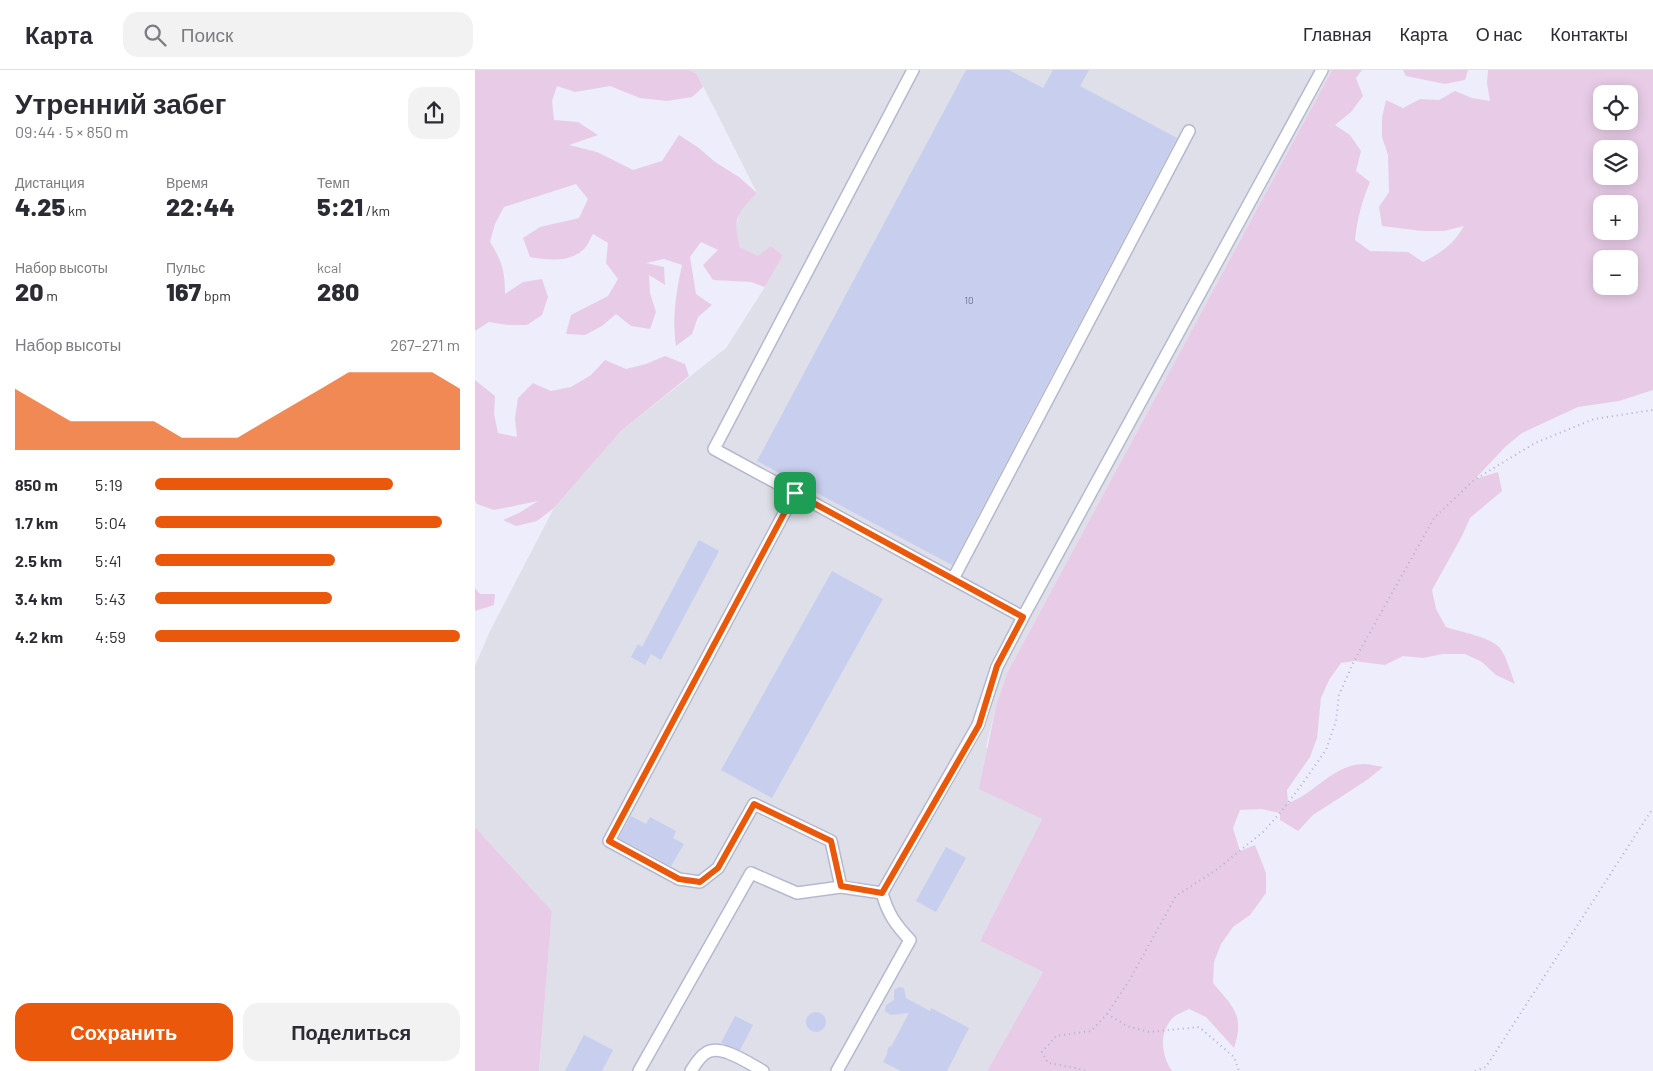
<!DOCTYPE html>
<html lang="ru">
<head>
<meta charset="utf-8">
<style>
  body { margin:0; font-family:Barlow,sans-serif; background:#f2f2f3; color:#2b2b33; height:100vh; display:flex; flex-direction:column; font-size:19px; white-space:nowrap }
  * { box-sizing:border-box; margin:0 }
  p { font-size:16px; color:#7c7c81 }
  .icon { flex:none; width:28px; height:28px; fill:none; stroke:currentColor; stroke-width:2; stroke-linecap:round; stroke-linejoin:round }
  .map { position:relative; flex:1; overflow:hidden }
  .panel { display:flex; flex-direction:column; background:#fff; width:475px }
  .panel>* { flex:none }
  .controls { position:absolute; left:1118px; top:15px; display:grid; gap:10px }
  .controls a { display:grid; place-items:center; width:45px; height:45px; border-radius:10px; background:#fff; box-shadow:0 2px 12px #0003; font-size:25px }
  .pin { position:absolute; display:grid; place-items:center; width:42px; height:42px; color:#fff; margin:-21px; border-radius:10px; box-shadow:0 2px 8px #0006 }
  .round { display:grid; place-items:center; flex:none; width:52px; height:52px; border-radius:15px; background:#f2f2f3 }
  .summary { display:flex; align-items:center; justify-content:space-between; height:85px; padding:0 15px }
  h1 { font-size:28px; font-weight:800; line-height:38px }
  .metrics { display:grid; grid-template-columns:repeat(3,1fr); gap:8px; height:85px; padding:5px 15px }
  .metrics div { display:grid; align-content:center }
  .metrics b { font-size:25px; font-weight:800 }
  .metrics small { font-size:14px; font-weight:400 }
  .metrics p { font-size:14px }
  .chart { height:140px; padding:10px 15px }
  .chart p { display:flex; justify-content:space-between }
  .chart svg { width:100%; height:90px; margin-top:5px; fill:#ea580c; opacity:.7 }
  .cta { display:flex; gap:10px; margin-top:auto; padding:10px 15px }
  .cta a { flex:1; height:58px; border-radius:15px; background:#ea580c; color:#fff; font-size:20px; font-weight:800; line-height:58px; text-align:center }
  .cta a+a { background:#f2f2f3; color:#2b2b33 }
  ul { padding:0 15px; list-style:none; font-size:16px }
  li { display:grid; grid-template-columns:80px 60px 1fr; align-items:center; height:38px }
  li i { height:12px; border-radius:6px; background:#ea580c }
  header { display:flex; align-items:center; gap:30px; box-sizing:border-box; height:70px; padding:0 25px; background:#fff; border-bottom:1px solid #e1e1e2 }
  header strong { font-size:24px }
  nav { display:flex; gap:28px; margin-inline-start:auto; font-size:18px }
  .search { width:350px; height:45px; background:#f2f2f3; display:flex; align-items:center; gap:12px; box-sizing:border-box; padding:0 18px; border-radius:15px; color:#7c7c81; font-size:19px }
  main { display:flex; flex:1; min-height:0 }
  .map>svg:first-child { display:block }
  .industrial { fill:#dedfe8 }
  .green { fill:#e8cce7; fill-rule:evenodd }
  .building { fill:#c7ceee }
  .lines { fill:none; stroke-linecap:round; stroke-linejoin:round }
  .minor-casing { stroke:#b5b9cf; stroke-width:14 }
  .path { stroke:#aab2d3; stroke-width:2; stroke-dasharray:1 4; stroke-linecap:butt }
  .minor { stroke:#fff; stroke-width:11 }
  .route-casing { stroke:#fff; stroke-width:10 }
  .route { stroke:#ea580c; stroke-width:6 }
  .labels { text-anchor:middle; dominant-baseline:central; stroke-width:5; stroke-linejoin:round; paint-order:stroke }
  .number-label { font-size:10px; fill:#6e7692 }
</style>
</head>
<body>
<header>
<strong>Карта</strong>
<div class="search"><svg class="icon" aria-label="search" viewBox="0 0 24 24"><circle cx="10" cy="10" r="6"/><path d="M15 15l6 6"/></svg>Поиск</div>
<nav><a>Главная</a><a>Карта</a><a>О нас</a><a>Контакты</a></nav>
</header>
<main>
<section class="panel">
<div class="summary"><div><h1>Утренний забег</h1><p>09:44 · 5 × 850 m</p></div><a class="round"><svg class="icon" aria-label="share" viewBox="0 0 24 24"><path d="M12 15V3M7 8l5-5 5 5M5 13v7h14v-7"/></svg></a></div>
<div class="metrics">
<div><p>Дистанция</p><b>4.25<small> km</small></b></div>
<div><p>Время</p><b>22:44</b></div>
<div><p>Темп</p><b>5:21<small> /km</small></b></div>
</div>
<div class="metrics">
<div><p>Набор высоты</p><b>20<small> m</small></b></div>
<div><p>Пульс</p><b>167<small> bpm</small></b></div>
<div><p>kcal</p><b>280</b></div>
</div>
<div class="chart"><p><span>Набор высоты</span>267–271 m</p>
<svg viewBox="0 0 160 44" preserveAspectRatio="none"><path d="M0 44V14L10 22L20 30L30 30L40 30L50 30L60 38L70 38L80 38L90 30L100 22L110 14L120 6L130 6L140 6L150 6L160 14V44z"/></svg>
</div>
<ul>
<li><b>850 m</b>5:19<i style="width:78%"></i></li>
<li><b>1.7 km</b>5:04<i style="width:94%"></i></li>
<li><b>2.5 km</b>5:41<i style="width:59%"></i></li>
<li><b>3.4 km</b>5:43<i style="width:58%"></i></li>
<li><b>4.2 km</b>4:59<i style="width:100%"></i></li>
</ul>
<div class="cta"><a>Сохранить</a><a>Поделиться</a></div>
</section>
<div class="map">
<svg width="1178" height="1001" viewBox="0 0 1178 1001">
  <rect width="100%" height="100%" fill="#ededfb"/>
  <path class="industrial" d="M214 0H857L532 603 521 636 511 677 567 749 505 871 568 902 512 1001H64L77 841 0 757V596L15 561 79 438 146 361 251 278 290 217 308 185 296 176 283 187 265 177 260 159 266 139 282 123 222 4Z"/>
  <path class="green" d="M0 0H214L222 4 228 17 217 27 192 31 165 28 135 16 100 22 82 16 77 31 79 50 103 52 123 65 94 75 122 82 158 100 187 91 204 65 224 78 240 92 264 107 282 123C262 143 257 149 265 177L283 186 296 176 308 185 290 217 276 212 238 210 228 195 243 180 226 172 215 187 221 224 237 235 223 247 217 264 201 276C197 249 201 222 207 195L189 189 171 193 189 197 190 215 174 205 175 223 181 242 175 259 156 256 141 244 127 256 110 265 91 264 96 245 133 226 143 209 131 193 133 173 118 164C115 169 112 177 108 180 93 193 72 190 55 187L48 168 65 157 104 148 113 129 101 114 29 137 20 154 15 172C27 191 30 201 30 224L48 212 67 209 73 227 67 245 52 255H32L14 252 0 261Z
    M857 0H887L881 8 888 26 876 42 860 55 875 65 886 81 881 101 895 112C887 131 882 149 880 170L895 181 933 182 948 192C967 182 978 175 989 156L969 161H947L907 156 904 137 914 122 913 85 907 67V48L911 30 928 38 945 29 964 30 980 21 997 28 1015 31 1012 13 1013 0H1178V320L1144 331 1103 337 1047 363 1031 376 1000 409 1023 402 1027 421 995 448 987 466 957 520 961 539 971 557C985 562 1016 567 1025 578 1032 588 1036 603 1040 614L1021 605 1007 592 990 584H968L948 588 928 586 910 595 879 591 866 593 854 610 846 628 842 668 835 687 812 720 813 733C840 724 857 695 888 694 895 694 901 696 908 697L892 710 838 745 823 761 805 750V743L786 739 765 740 758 758 765 781 780 775 791 803V823L775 845 758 857 746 874 739 892 738 913C758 937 770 945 759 978L731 947 714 939C710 941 704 943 700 946 683 960 686 985 697 1001H512L568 902 505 871 567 749 504 719 521 636 532 603ZM1126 24H1154V51H1126ZM1126 79H1154V106H1126ZM1126 134H1154V161H1126ZM1126 189H1154V216H1126Z
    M928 0H993L990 10 970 14 931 6Z
    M190 286 210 294 214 306 146 361 79 438 62 451 41 456 28 450 44 443 63 431 19 440 2 434 0 431V310L20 326 19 344 23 363 42 367 40 348 43 328 58 313 76 321 96 317 116 305 130 290 151 299 171 294Z
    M0 518 5 524H20L19 535 0 541Z
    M0 757 77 841 64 1001H0Z"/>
  <path class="building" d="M491 0H534L568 18 578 0H614L605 16 702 68 477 495 282 391Z
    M224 470 244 481 186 590 176 584 170 595 156 587 163 574 167 577Z
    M357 501 408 529 297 728 246 700Z
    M156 746 171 754 175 747 201 761 198 768 209 774 196 796 144 768Z
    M471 777 491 788 461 842 441 831Z
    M424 917 429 918 431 928 455 941 456 938 494 958 472 1001H426L408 992 412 984 413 978 417 975 434 943 416 945 410 941 411 935 419 930V920Z
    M331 952a10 10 0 1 1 20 0a10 10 0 1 1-20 0Z
    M260 946 278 955 265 980 246 973Z
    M109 965 138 980 127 1001H90Z"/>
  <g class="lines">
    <g class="minor-casing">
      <path id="minor" d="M438 0 239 379 478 509
        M320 423 134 771 204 809 225 812 243 798 279 734 356 771 366 817
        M548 547 478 509 714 61
        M164 1001 276 803 322 823 366 817 407 823
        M216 1001C220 995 224 987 231 983 245 973 275 994 288 1001
        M362 1001 435 870C420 854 413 844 407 823L503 655 522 597 548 547 847 0"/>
    </g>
    <path class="path" d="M632 944 652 956 674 962 724 957 759 987 764 1001
      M610 1001 601 998 573 993 567 982 581 966 616 961 632 944 654 911 701 826 741 800 788 762 805 743 825 717 851 680 861 651 864 625 879 591 959 448 999 410 1060 373 1119 349 1178 340
      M1000 1001 1011 997 1178 738"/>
    <use href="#minor" class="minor"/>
  </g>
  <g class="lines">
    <g class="route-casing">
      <path id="route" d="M320 423 548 547 522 596 504 655 407 823 366 816 356 771 279 734 243 798 225 812 204 809 134 771Z"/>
    </g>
    <use href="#route" class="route"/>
  </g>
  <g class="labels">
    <g class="number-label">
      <text x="494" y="230">10</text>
    </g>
  </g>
</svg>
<div class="controls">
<a><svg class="icon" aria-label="locate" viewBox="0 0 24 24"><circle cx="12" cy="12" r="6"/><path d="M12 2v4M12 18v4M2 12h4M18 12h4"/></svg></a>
<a><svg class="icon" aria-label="layers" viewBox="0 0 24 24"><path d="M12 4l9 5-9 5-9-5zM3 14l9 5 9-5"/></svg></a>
<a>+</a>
<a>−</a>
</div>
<div class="pin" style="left:320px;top:423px;background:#1e9e55"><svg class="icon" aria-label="arrive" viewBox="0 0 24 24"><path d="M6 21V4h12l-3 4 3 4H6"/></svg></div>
</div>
</main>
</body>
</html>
